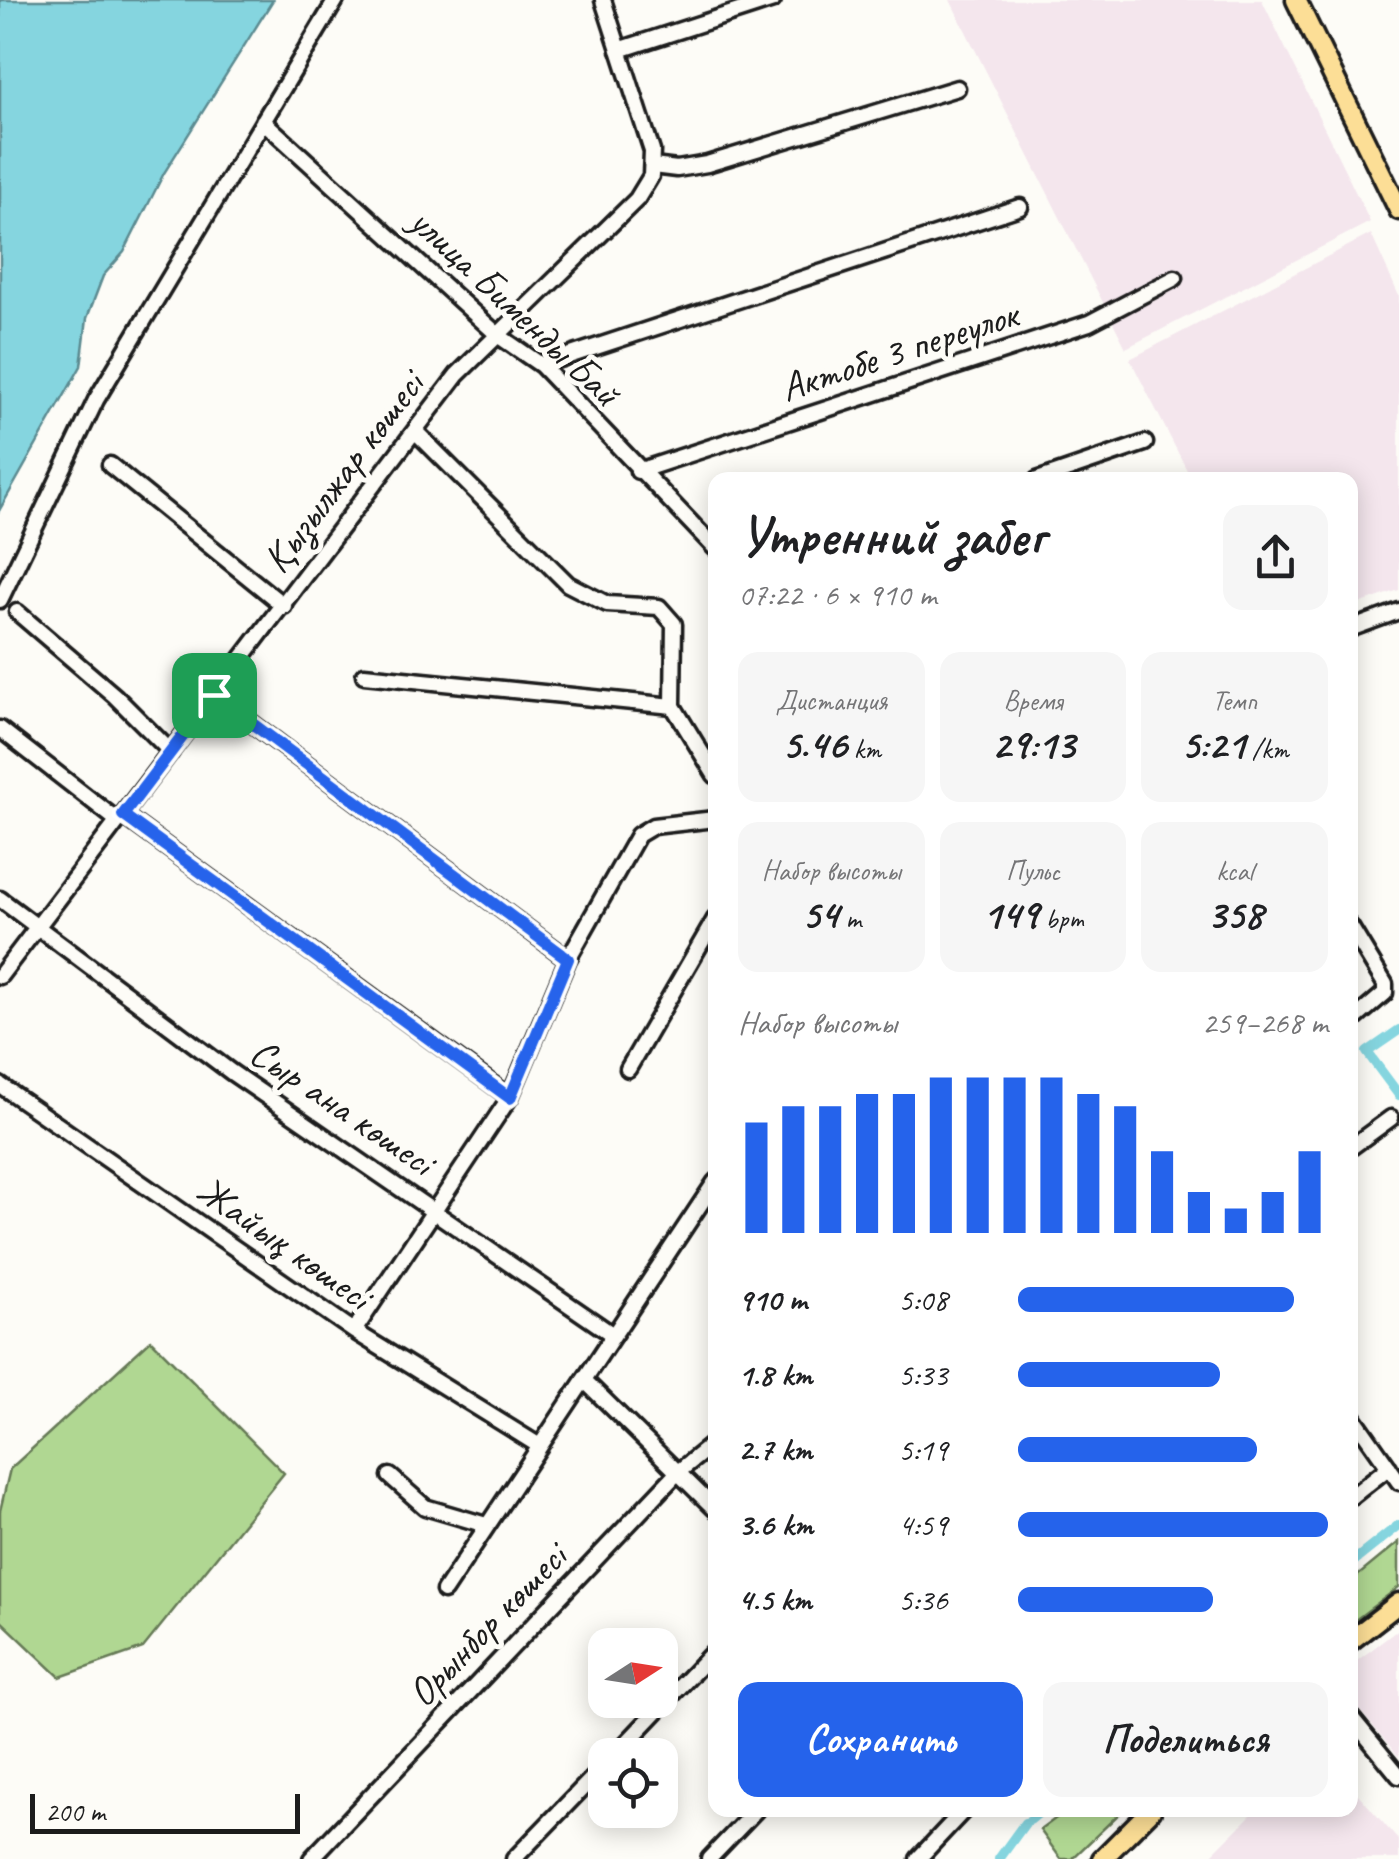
<!DOCTYPE html>
<html lang="ru">
<head>
<meta charset="utf-8">
<style>
  body { margin:0; font-family:Caveat,sans-serif; background:#f6f6f6; color:#202124; height:100vh; display:flex; flex-direction:column; font-size:38px; white-space:nowrap }
  * { box-sizing:border-box; margin:0 }
  p { font-size:32px; color:#757577 }
  .icon { flex:none; width:55px; height:55px; fill:none; stroke:currentColor; stroke-width:2; stroke-linecap:round; stroke-linejoin:round }
  .map { position:relative; flex:1; overflow:hidden }
  .panel { position:absolute; left:708px; top:472px; width:650px; height:1345px; display:flex; flex-direction:column; background:#fff; border-radius:20px; box-shadow:0 5px 25px #0003 }
  .panel>* { flex:none }
  .needle { width:65px; rotate:78deg }
  .fabs { position:absolute; left:588px; top:1628px; display:grid; gap:20px }
  .fabs a { display:grid; place-items:center; width:90px; height:90px; border-radius:20px; background:#fff; box-shadow:0 5px 25px #0003; font-size:50px }
  .scale { position:absolute; left:30px; bottom:25px; width:270px; box-sizing:border-box; padding-left:10px; border:5px solid #1c1c1c; border-top:0; font-size:28px; line-height:35px; white-space:nowrap; color:#1c1c1c; -webkit-text-stroke:8px #fdfcf7; paint-order:stroke }
  .pin { position:absolute; display:grid; place-items:center; width:85px; height:85px; color:#fff; margin:-42px; border-radius:20px; box-shadow:0 5px 15px #0006 }
  .round { display:grid; place-items:center; flex:none; width:105px; height:105px; border-radius:20px; background:#f6f6f6 }
  .summary { display:flex; align-items:center; justify-content:space-between; height:170px; padding:0 30px }
  h1 { font-size:55px; font-weight:700; line-height:75px }
  .stats { display:grid; grid-template-columns:repeat(3,1fr); gap:15px; height:170px; padding:10px 30px }
  .stats div { display:grid; align-content:center; border-radius:20px; background:#f6f6f6; text-align:center }
  .stats b { font-size:42px; font-weight:700 }
  .stats small { font-size:28px; font-weight:400 }
  .stats p { font-size:28px }
  .chart { height:280px; padding:20px 30px }
  .chart p { display:flex; justify-content:space-between }
  .chart svg { width:100%; height:180px; margin-top:10px; stroke:#2563eb; stroke-width:6 }
  .primary-button { display:flex; gap:20px; margin-top:auto; padding:20px 30px }
  .primary-button a { flex:1; height:115px; border-radius:20px; background:#2563eb; color:#fff; font-size:40px; font-weight:700; line-height:115px; text-align:center }
  .primary-button a+a { background:#f6f6f6; color:#202124 }
  ul { padding:0 30px; list-style:none; font-size:32px }
  li { display:grid; grid-template-columns:160px 120px 1fr; align-items:center; height:75px }
  li i { height:25px; border-radius:12px; background:#2563eb }
  .map>svg:first-child { display:block }
  .built { fill:#f4e6ed }
  .green { fill:#b0d792; stroke:#667a57; stroke-width:2.5 }
  .water { fill:#85d5df; stroke:#5b8b91; stroke-width:2.5 }
  .lines { fill:none; stroke-linecap:round; stroke-linejoin:round }
  .canal { stroke:#85d5df; stroke-width:10 }
  .minor-casing { stroke:#1c1c1c; stroke-width:21 }
  .major-casing { stroke:#1c1c1c; stroke-width:25 }
  .minor { stroke:#fdfcf7; stroke-width:14 }
  .major { stroke:#fcde96; stroke-width:18 }
  .route-casing { stroke:#fff; stroke-width:20 }
  .route { stroke:#2563eb; stroke-width:12 }
  .labels { text-anchor:middle; dominant-baseline:central; stroke-width:10; stroke-linejoin:round; paint-order:stroke }
  .street-label { font-size:40px; fill:#1c1c1c; stroke:#fdfcf7 }
</style>
</head>
<body>
<div class="map">
<svg width="1399" height="1859" viewBox="0 0 1399 1859">
  <rect width="100%" height="100%" fill="#fdfcf7"/>
  <filter id="ink" filterUnits="userSpaceOnUse"><feTurbulence type="fractalNoise" baseFrequency=".01" numOctaves="2"/><feDisplacementMap in="SourceGraphic" scale="20" xChannelSelector="R" yChannelSelector="G"/><feConvolveMatrix kernelMatrix="1 2 1 2 8 2 1 2 1" color-interpolation-filters="sRGB"/></filter>
  <g filter="url(#ink)">
    <path class="built" d="M950 0H1262L1370 222 1126 348Z
      M1371 234 1399 296V590L1350 607V480H1192L1130 359Z
      M1399 1629V1757L1350 1699V1666Z
      M1350 1785 1399 1841V1859H1207L1256 1810H1350Z"/>
    <path class="green" d="M151 1340 284 1473 143 1648 60 1677 0 1620V1511L10 1469Z
      M1399 1542V1587L1350 1624V1582Z
      M1067 1810H1123L1072 1859H1061L1040 1830Z"/>
    <path class="water" d="M0 0H273L164 173 124 252 103 276 87 318 81 366 0 509Z"/>
    <g class="lines">
      <path class="canal" d="M1399 1030 1367 1052 1399 1095
        M1350 1564 1399 1525
        M1030 1820 1042 1810
        M999 1859 1025 1823"/>
      <g class="minor-casing">
        <path id="minor" d="M619 50 773 0
          M263 121 499 336 541 365 715 548
          M653 166 677 169 707 164 957 88
          M541 365 1020 207
          M415 431 568 584 607 604 659 607 674 624 673 706 715 775
          M110 465 284 606
          M638 471 1089 323 1175 278
          M1037 480 1145 443
          M0 600 96 400 336 0
          M17 612 115 696 171 752
          M1350 629 1399 611
          M364 675 673 706
          M214 695 568 959
          M0 729 118 821
          M123 815 510 1097
          M0 899 231 1072 613 1335
          M1350 926 1385 984V993L1350 1023
          M0 976 457 375 637 199 651 176 652 151 603 0
          M628 1069 715 919
          M0 1085 354 1331 538 1445
          M1350 1148 1391 1118
          M354 1331 510 1097 568 959 638 835 653 826 715 819
          M584 1380 715 1509
          M1350 1412 1399 1482
          M390 1476 425 1507 486 1525
          M1350 1498 1389 1467
          M444 1591 715 1182
          M1350 1716 1399 1776
          M615 1755 715 1650
          M311 1859 678 1472 715 1442
          M514 1859 605 1765
          M709 1859 756 1810
          M918 1859 964 1810"/>
      </g>
      <g class="major-casing">
        <path id="major" d="M1296 0 1399 210
          M1350 1641 1399 1603
          M1102 1859 1151 1810"/>
      </g>
      <use href="#minor" class="minor"/>
      <use href="#major" class="major"/>
    </g>
  </g>
  <g class="lines" filter="url(#ink)">
    <g class="route-casing">
      <path id="route" d="M214 695 568 959 510 1098 123 815Z"/>
    </g>
    <use href="#route" class="route"/>
  </g>
  <g class="labels">
    <g class="street-label">
      <text transform="translate(515 307) rotate(43)">улица Бименды Бай</text>
      <text transform="translate(899 351) rotate(-18)">Актобе 3 переулок</text>
      <text transform="translate(343 472) rotate(-53)">Қызылжар көшесі</text>
      <text transform="translate(342 1107) rotate(34)">Сыр ана көшесі</text>
      <text transform="translate(284 1243) rotate(35)">Жайық көшесі</text>
      <text transform="translate(487 1625) rotate(-46)">Орынбор көшесі</text>
    </g>
  </g>
</svg>
<div class="fabs">
<a><svg class="needle" viewBox="-14 -14 28 28"><path d="M0-13l5 13h-10z" fill="#e53935"/><path d="M0 13l5-13h-10z" fill="#757577"/></svg></a>
<a><svg class="icon" aria-label="locate" viewBox="0 0 24 24"><circle cx="12" cy="12" r="6"/><path d="M12 2v4M12 18v4M2 12h4M18 12h4"/></svg></a>
</div>
<div class="scale">200 m</div>
<div class="pin" style="left:214px;top:695px;background:#1e9e55"><svg class="icon" aria-label="arrive" viewBox="0 0 24 24"><path d="M6 21V4h12l-3 4 3 4H6"/></svg></div>
<section class="panel">
<div class="summary"><div><h1>Утренний забег</h1><p>07:22 · 6 × 910 m</p></div><a class="round"><svg class="icon" aria-label="share" viewBox="0 0 24 24"><path d="M12 15V3M7 8l5-5 5 5M5 13v7h14v-7"/></svg></a></div>
<div class="stats">
<div><p>Дистанция</p><b>5.46<small> km</small></b></div>
<div><p>Время</p><b>29:13</b></div>
<div><p>Темп</p><b>5:21<small> /km</small></b></div>
</div>
<div class="stats">
<div><p>Набор высоты</p><b>54<small> m</small></b></div>
<div><p>Пульс</p><b>149<small> bpm</small></b></div>
<div><p>kcal</p><b>358</b></div>
</div>
<div class="chart"><p><span>Набор высоты</span>259–268 m</p>
<svg viewBox="0 0 160 44" preserveAspectRatio="none"><path d="M5 44V17M15 44V13M25 44V13M35 44V10M45 44V10M55 44V6M65 44V6M75 44V6M85 44V6M95 44V10M105 44V13M115 44V24M125 44V34M135 44V38M145 44V34M155 44V24"/></svg>
</div>
<ul>
<li><b>910 m</b>5:08<i style="width:89%"></i></li>
<li><b>1.8 km</b>5:33<i style="width:65%"></i></li>
<li><b>2.7 km</b>5:19<i style="width:77%"></i></li>
<li><b>3.6 km</b>4:59<i style="width:100%"></i></li>
<li><b>4.5 km</b>5:36<i style="width:63%"></i></li>
</ul>
<div class="primary-button"><a>Сохранить</a><a>Поделиться</a></div>
</section>
</div>
</body>
</html>
